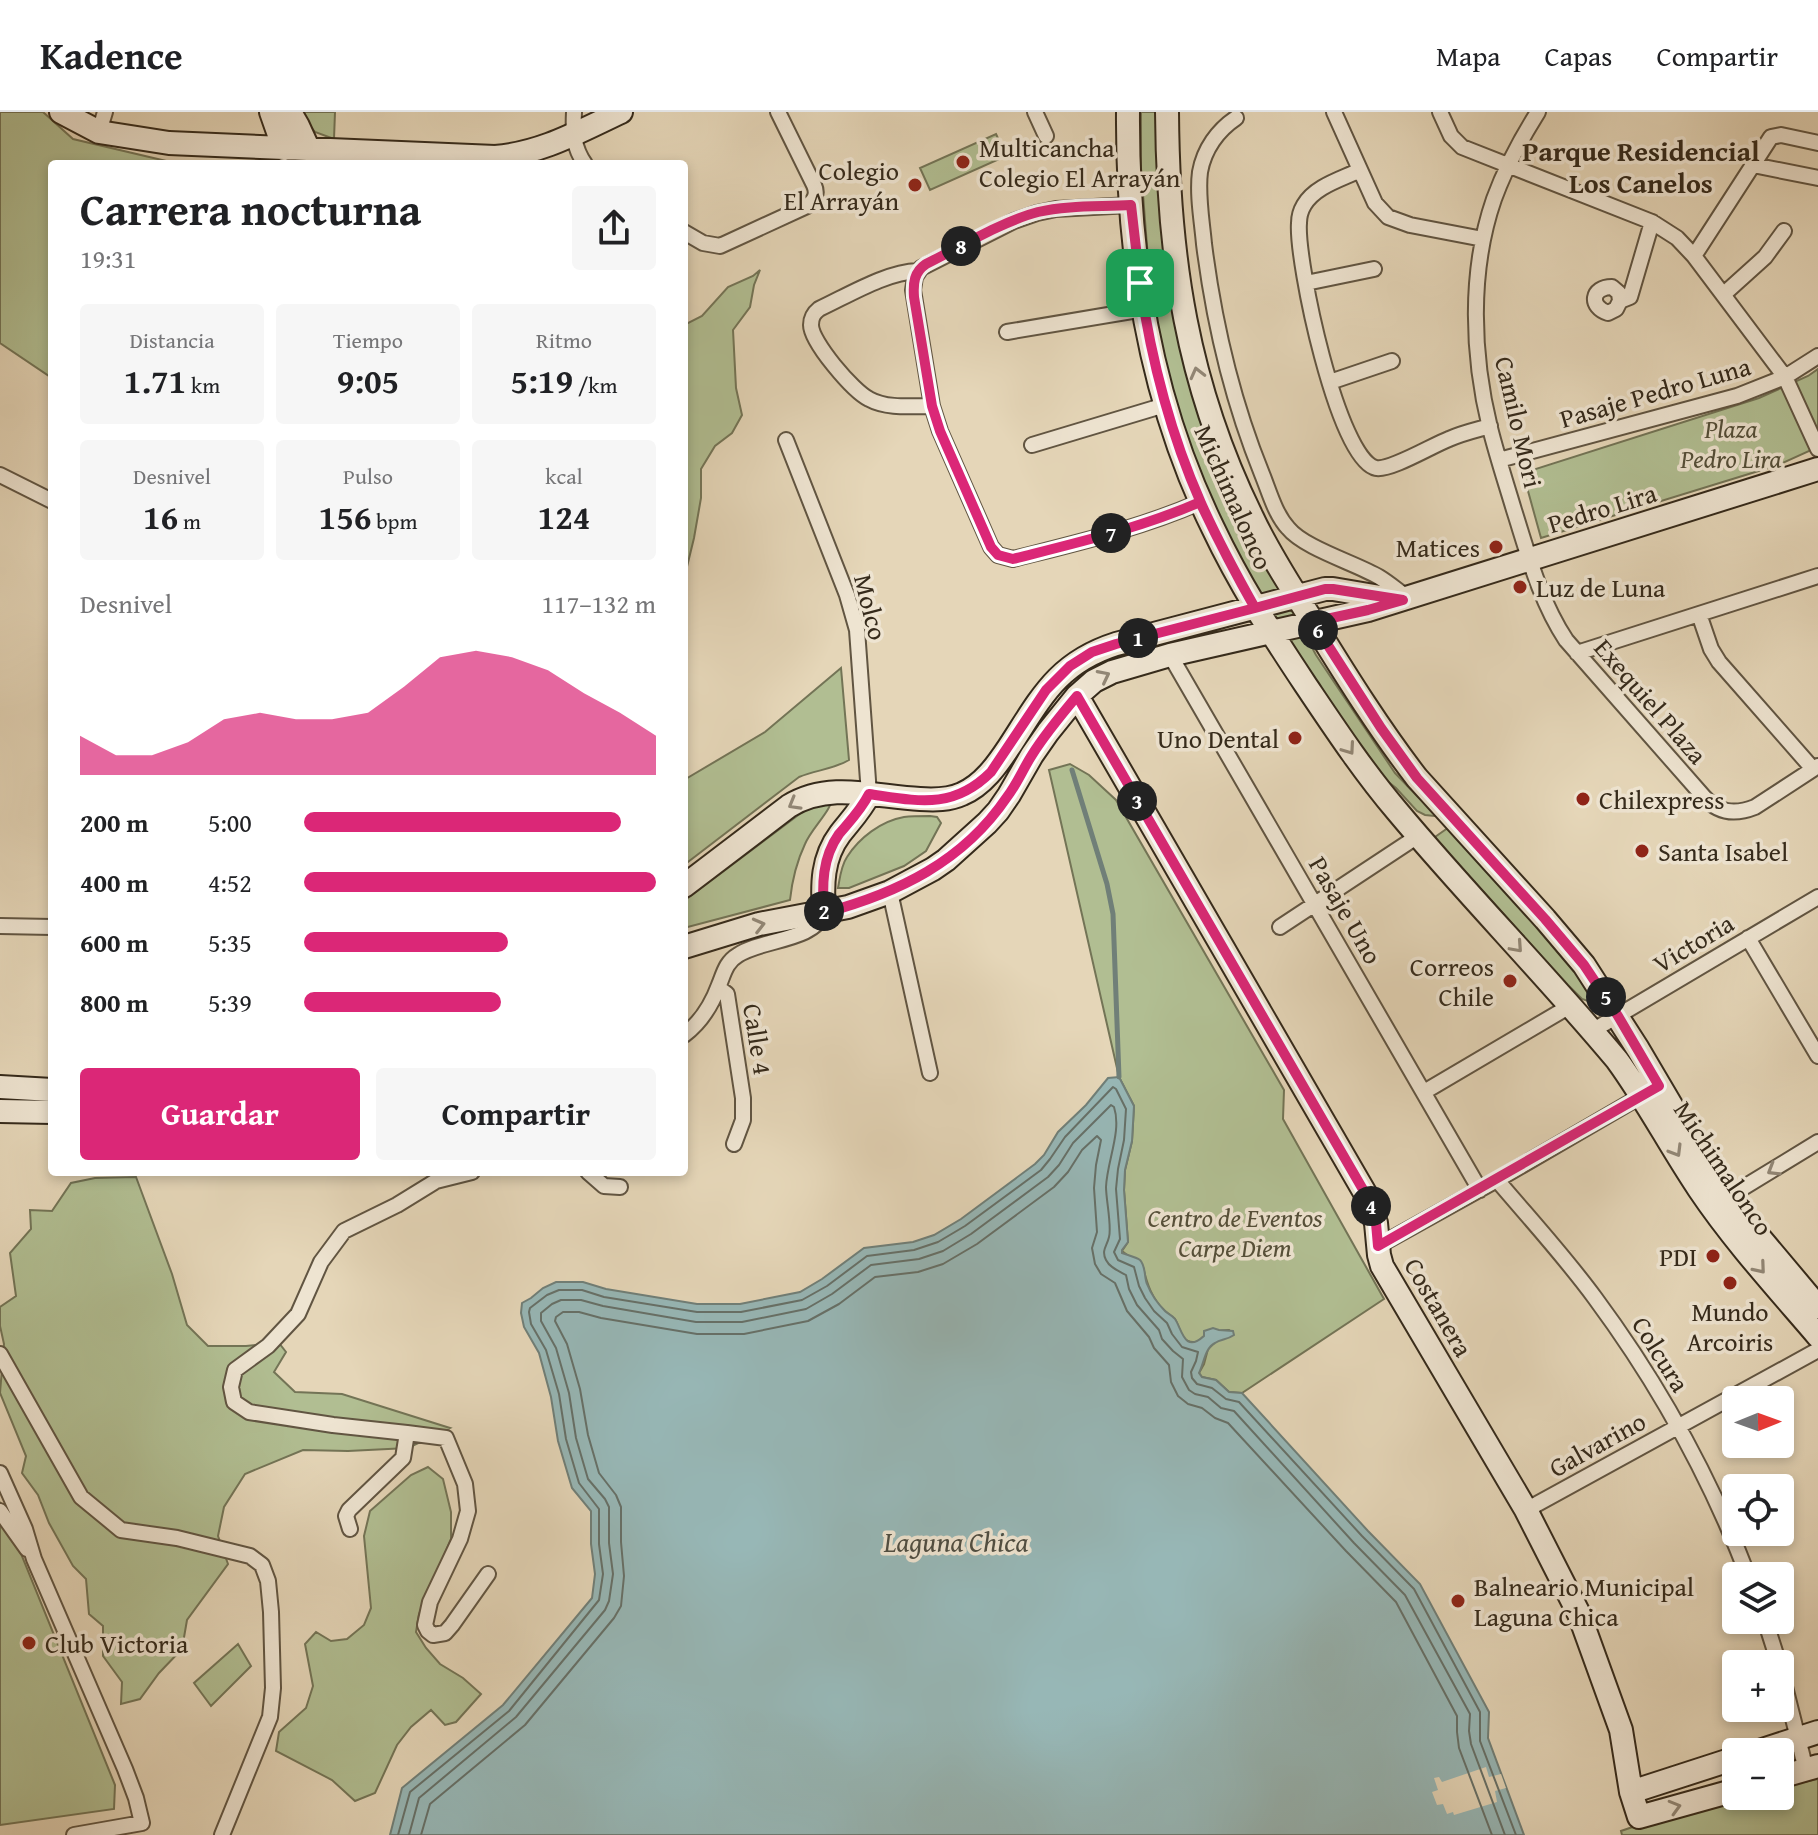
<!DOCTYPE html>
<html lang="es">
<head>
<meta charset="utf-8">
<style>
  body { margin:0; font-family:"Gentium Book Plus",serif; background:#f6f6f6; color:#202124; height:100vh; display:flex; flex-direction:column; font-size:30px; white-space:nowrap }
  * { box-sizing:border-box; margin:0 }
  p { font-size:26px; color:#757577 }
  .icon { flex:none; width:44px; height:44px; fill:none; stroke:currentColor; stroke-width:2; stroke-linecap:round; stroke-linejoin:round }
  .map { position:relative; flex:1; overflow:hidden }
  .side { position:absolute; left:48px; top:48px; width:640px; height:1016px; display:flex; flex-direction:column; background:#fff; border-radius:8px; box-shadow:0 4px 12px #0003 }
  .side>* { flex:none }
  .needle { width:52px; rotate:89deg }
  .buttons { position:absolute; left:1722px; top:1274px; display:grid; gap:16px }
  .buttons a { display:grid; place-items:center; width:72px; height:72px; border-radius:8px; background:#fff; box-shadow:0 4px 12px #0003; font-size:40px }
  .pin { position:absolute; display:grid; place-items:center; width:68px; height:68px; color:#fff; margin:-34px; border-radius:16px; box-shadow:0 4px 12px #0006 }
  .km { position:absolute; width:40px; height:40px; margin:-20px; border-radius:50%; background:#222; color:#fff; font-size:22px; line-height:40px; text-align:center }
  .round { display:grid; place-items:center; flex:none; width:84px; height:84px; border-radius:8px; background:#f6f6f6 }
  .summary { display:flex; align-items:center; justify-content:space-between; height:136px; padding:0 32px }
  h1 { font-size:44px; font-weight:700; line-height:60px }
  .metrics { display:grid; grid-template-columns:repeat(3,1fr); gap:12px; height:136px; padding:8px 32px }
  .metrics div { display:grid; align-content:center; border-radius:8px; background:#f6f6f6; text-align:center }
  .metrics b { font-size:34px; font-weight:700 }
  .metrics small { font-size:22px; font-weight:400 }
  .metrics p { font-size:22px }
  .chart { height:224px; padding:16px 32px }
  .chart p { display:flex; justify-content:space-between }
  .chart svg { width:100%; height:144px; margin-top:8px; fill:#db2777; opacity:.7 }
  .button { display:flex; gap:16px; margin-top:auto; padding:16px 32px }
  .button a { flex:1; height:92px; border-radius:8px; background:#db2777; color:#fff; font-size:32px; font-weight:700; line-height:92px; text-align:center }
  .button a+a { background:#f6f6f6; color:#202124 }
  ul { padding:0 32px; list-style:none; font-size:26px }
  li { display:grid; grid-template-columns:128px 96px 1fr; align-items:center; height:60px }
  li i { height:20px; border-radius:10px; background:#db2777 }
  header { display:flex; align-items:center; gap:48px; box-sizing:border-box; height:112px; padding:0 40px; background:#fff; border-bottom:2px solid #e0e0e0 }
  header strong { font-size:38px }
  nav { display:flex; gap:44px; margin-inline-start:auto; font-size:28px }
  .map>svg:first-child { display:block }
  .green { fill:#b1be92; stroke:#737456; stroke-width:2 }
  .water { fill:#97b7b6; stroke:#707f78; stroke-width:2 }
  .pier { fill:#e5d6b8 }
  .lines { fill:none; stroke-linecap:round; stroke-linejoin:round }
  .shore { stroke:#667068; stroke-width:2 }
  .stream { stroke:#707f78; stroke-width:5 }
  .street-casing { stroke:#615542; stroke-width:18 }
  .secondary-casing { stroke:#352a1b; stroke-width:26 }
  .street { stroke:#eee4d1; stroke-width:14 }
  .secondary { stroke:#eee4d1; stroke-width:22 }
  .oneway { stroke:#928776 }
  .route-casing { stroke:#fff; stroke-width:16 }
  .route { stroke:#db2777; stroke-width:10 }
  .poi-dot { fill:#8f2418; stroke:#eee4d1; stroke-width:3 }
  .labels { text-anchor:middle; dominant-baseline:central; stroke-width:7; stroke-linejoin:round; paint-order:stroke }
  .poi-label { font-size:26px; fill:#352a1b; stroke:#eee4d1; text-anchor:start }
  .street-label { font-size:26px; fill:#352a1b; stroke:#eee4d1 }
  .park-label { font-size:26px; font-style:italic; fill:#544f39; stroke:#eee4d1 }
  .neighbourhood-label { font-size:28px; font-weight:bold; fill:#352a1b; stroke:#eee4d1 }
  .water-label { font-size:28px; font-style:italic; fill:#4e4d42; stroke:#eee4d1 }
</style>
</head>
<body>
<header>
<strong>Kadence</strong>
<nav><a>Mapa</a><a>Capas</a><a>Compartir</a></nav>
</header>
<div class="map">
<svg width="1818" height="1723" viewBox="0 0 1818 1723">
  <rect width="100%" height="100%" fill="#e5d6b8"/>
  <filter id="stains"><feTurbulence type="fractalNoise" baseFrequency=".0025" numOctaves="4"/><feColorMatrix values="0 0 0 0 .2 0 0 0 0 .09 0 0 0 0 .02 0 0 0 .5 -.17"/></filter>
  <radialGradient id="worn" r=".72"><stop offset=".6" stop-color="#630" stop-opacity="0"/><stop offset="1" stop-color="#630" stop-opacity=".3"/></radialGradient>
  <path class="green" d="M0 0H43L73 27 179 52H52V266L0 231Z
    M297 0H335L334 27 315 20Z
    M1141 0H1162L1194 280 1208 333 1233 386 1316 543 1395 661 1418 685 1444 705 1425 703 1417 699 1396 676 1377 661 1295 547 1220 419 1188 336 1162 244 1151 186 1141 56Z
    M996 22 1006 44 930 78 920 56Z
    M760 158 754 173 750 195 733 218 736 276 742 303 732 321 715 334 701 357V386L694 426 684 467V213L702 204 728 175 753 164Z
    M1818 257V335L1778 353 1541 426 1523 361 1759 286 1808 264Z
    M841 556 849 648C834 657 816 658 799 665L684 753V668L765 620Z
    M1070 652 1089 663 1116 688 1284 978 1283 1007 1384 1187 1242 1281 1229 1280 1216 1268 1202 1265 1199 1261 1204 1252 1208 1237 1228 1218C1220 1218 1211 1220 1204 1224 1198 1228 1201 1230 1193 1230 1181 1230 1180 1215 1175 1207 1174 1206 1166 1200 1165 1199 1152 1187 1147 1172 1143 1155L1122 1139 1128 1130 1124 1078 1125 1058 1132 1029 1134 994 1119 965 1049 658Z
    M833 683C832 699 812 715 805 732 797 749 792 769 790 788L684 816V789L809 695Z
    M930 704 937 705 941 711 926 739 904 754 849 776H838C840 765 841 754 847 745 859 726 881 709 904 705 912 704 921 704 930 704Z
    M1452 713 1574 850 1593 883 1591 890 1582 887 1568 873 1438 730 1435 725Z
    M136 1065 172 1162 187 1213 208 1234H246L279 1231 286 1240 274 1260 295 1280 342 1282 450 1316 408 1336 348 1339 303 1338 245 1362 224 1395 218 1424 228 1452 187 1508 182 1537 159 1561 140 1587 121 1592 122 1570 103 1544V1514L89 1502 86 1467 73 1454 49 1411 38 1383 22 1361 26 1344 0 1281 4 1232 0 1214V1195L16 1184 10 1141 31 1117 30 1098 52 1099 71 1071 95 1066Z
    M428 1355 443 1367 451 1400V1427L419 1502 416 1520 426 1536 440 1552 463 1566 481 1582 456 1610 445 1613 431 1598 411 1615 397 1633 375 1681 355 1689 332 1668 276 1639 279 1620 306 1596 313 1574 305 1532 316 1520 331 1529 347 1527 364 1513 371 1496 364 1424 370 1399 411 1363Z
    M0 1390 115 1673 114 1697 0 1713Z
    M238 1532 251 1554 211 1594 194 1571Z
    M1818 1667V1723H1622L1621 1719 1679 1699 1744 1684H1780V1675Z"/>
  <path class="water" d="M1119 965 1134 994 1132 1029 1125 1058 1124 1078 1128 1130 1122 1138V1141C1127 1143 1136 1145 1140 1148 1146 1154 1144 1165 1147 1172 1151 1182 1158 1192 1165 1199 1168 1202 1172 1203 1175 1207 1182 1217 1184 1242 1204 1224V1219L1213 1216 1219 1218 1233 1219 1234 1223C1227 1228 1221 1227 1215 1231 1205 1236 1204 1251 1199 1261L1202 1265 1216 1268 1229 1280 1242 1281 1368 1419 1420 1472 1489 1600 1488 1626 1524 1723H390L402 1676 503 1593 592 1486 595 1462 591 1432V1399L572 1376 558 1329 551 1285 539 1241 524 1215 521 1201 522 1191 531 1186 543 1176 556 1170H583L606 1177 697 1192H740L800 1180 822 1167 864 1136 913 1130 934 1123 961 1107 1035 1052 1044 1043 1058 1020 1086 993 1108 966Z"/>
  <path class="pier" d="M1486 1655 1489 1665 1501 1662 1506 1676 1495 1679 1497 1690 1454 1703 1453 1700 1447 1702 1443 1692 1437 1693 1432 1680 1438 1678 1434 1666 1439 1665 1442 1670Z"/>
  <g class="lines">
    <path class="shore" d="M398 1723 410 1680 509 1599 599 1488 603 1462 599 1432V1397L579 1371 566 1327 559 1282 546 1238 531 1212 529 1200 530 1196 547 1183 559 1178H582L604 1185 697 1200H741L802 1188 827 1174 867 1144 914 1138 938 1130 965 1114 1041 1058 1050 1047 1065 1025 1113 975 1116 977 1126 997 1124 1028 1118 1057 1116 1077 1120 1127 1114 1140 1118 1148 1134 1155 1139 1174 1145 1186 1154 1199 1167 1211 1172 1222 1182 1235 1198 1240 1196 1249 1191 1260 1192 1266 1197 1272 1212 1276 1226 1287 1239 1290 1362 1424 1414 1477 1480 1600V1629L1516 1723
      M409 1723 419 1686 516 1605 605 1498 609 1489 613 1462 609 1431V1395L605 1387 588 1367 576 1326 569 1281 556 1236 541 1209V1201L552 1192 561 1188H581L603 1194 696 1210H742L806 1197 832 1182 871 1153 919 1147 943 1139 971 1122 1048 1065 1059 1053 1073 1031 1111 993 1114 995C1122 1019 1107 1049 1106 1075 1106 1088 1112 1114 1109 1125 1107 1134 1101 1138 1106 1148 1110 1156 1119 1159 1126 1163L1129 1177 1137 1193 1159 1218 1162 1227 1173 1239 1183 1247 1182 1265 1189 1278 1195 1282 1208 1285 1221 1296 1234 1299 1354 1431 1405 1483 1470 1602 1469 1619 1471 1632 1505 1723
      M421 1723 430 1692 525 1613 614 1506 621 1494 624 1464 621 1430V1395L616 1383 599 1361 588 1323 580 1277 567 1232 555 1209 556 1205 563 1200H579L601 1206 697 1222H744L808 1209 839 1192 875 1165 918 1160 943 1152 977 1132 1054 1075 1068 1060 1082 1038 1097 1024 1101 1028 1096 1053 1094 1076 1097 1120 1092 1136 1095 1152 1101 1162 1115 1171 1127 1199 1149 1225 1154 1236 1169 1253 1171 1270 1178 1284 1188 1292 1202 1296 1215 1306 1228 1311 1346 1439 1396 1490 1457 1604V1620L1459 1636 1492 1723"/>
    <path class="stream" d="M1072 658 1107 772 1113 802 1119 965"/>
    <g class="street-casing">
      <path id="street" d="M574 0C573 20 573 35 585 52
        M1035 0 1046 24
        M1334 0 1375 91 1388 105 1410 113 1483 127
        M1440 0 1451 24 1462 35 1652 110 1677 126 1694 144 1785 265 1818 337
        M1538 0C1521 27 1505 57 1494 87 1469 159 1472 243 1490 316 1497 344 1506 371 1514 398 1528 442 1540 489 1566 528L1704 685C1718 701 1735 703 1755 695L1818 654
        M1236 6C1218 18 1204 37 1200 60 1197 83 1202 109 1204 132 1214 211 1232 288 1262 362 1269 379 1275 402 1288 416 1304 436 1355 451 1379 465 1389 471 1398 479 1408 486
        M99 20 105 0
        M1753 53 1818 66
        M1360 58C1342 67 1315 74 1304 93 1301 98 1299 105 1299 111 1296 149 1338 348 1376 356 1390 359 1433 333 1449 327 1462 321 1476 318 1490 314
        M1131 93 1056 97 1037 101 1014 109 921 156 915 165 913 178 932 294 940 319 991 435 998 443 1013 447C1076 431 1141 416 1200 390
        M684 120 703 131 720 134 807 94C815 88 818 82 814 73L778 0
        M1694 144 1771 25 1781 23 1818 31
        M918 159C886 160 849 183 819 197 814 201 811 205 811 213 811 230 853 279 869 287 887 297 912 294 932 294
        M1306 171 1374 157
        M1724 182 1765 145 1784 119
        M1620 189 1619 181 1612 175C1591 175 1589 195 1608 201L1616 197 1620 189 1630 185 1652 110
        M1007 220 1144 197
        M1330 270 1392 249
        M786 328 847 483 857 518 869 682
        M1032 333 1165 293
        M1499 348 1737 284 1785 265 1818 244
        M0 363 52 389
        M1699 502 1711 537 1719 550 1813 657
        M1577 541 1818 464
        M1170 543 1480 1078
        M890 780 930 961
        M0 814 52 815
        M1280 815 1418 724
        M1748 826 1818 944
        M719 876 727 882 743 986V1008L734 1032
        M1592 919 1818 785
        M684 923C700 911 712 892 719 873 724 861 726 850 738 843 762 827 814 829 824 801
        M1424 980 1570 894
        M588 1060 604 1074 620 1075
        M1497 1068C1530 1107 1565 1145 1595 1186 1658 1271 1710 1365 1748 1464
        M436 1069 472 1060
        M1723 1088 1818 1030
        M1378 1134 1497 1068 1648 980
        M0 1242 81 1385 121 1418 177 1426 250 1444 262 1453 268 1469 271 1500 273 1576 270 1605 222 1723
        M407 1321 333 1313 249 1300 234 1290 231 1275 235 1258 268 1234 298 1202 321 1150 344 1119 397 1093 436 1069 442 1060
        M0 1361 25 1417 34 1447 125 1657 136 1686 142 1711 74 1723
        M1526 1398 1818 1238
        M0 1399 27 1437
        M350 1417 346 1404 349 1398 403 1346 407 1321 446 1326 465 1372 468 1399 460 1427 430 1490 425 1513 428 1519 433 1523 445 1521 452 1513 488 1462
        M1765 1508 1779 1552
        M1780 1555 1806 1658"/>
    </g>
    <g class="secondary-casing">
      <path id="secondary" d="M61 0 99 20 169 31 495 45C542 41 578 20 621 0
        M271 0 284 37
        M290 0 298 14 309 38
        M1128 0C1127 142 1150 288 1213 416 1239 471 1271 521 1305 572 1334 615 1363 659 1397 699 1468 784 1546 863 1617 948 1647 989 1670 1034 1699 1077 1734 1129 1777 1176 1818 1224
        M1167 0C1168 146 1187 273 1252 405 1270 444 1294 479 1316 515 1348 567 1380 618 1417 666L1545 807 1584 853 1638 937 1714 1066 1739 1101 1818 1195
        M1077 584 1365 1081 1376 1111 1379 1143 1382 1154 1526 1398 1579 1502 1621 1618 1631 1680 1639 1705 1736 1678
        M684 774 789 694C830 669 876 685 920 687 935 688 949 688 962 682 983 673 997 653 1009 635 1041 586 1057 551 1116 532L1325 477H1333L1392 487
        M824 801C822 773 822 746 840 722 850 709 861 698 869 682
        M684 835 759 812 848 795 890 780 933 757 946 748 987 711 998 699 1009 683 1032 643 1048 620 1077 584 1094 569 1112 560 1170 543 1368 498 1818 357
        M0 975 52 978
        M0 999 52 1000
        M1756 1640 1818 1620
        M1780 1665 1818 1654
        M1631 1680 1736 1646"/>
    </g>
    <use href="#street" class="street"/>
    <use href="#secondary" class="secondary"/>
  </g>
  <defs><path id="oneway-chevron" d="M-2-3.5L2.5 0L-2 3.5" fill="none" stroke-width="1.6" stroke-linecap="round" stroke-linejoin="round" transform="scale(2)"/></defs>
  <g class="oneway">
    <use href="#oneway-chevron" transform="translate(1197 261) rotate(-104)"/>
    <use href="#oneway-chevron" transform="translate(1104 564) rotate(-27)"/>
    <use href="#oneway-chevron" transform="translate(1349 637) rotate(55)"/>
    <use href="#oneway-chevron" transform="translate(794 692) rotate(150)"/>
    <use href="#oneway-chevron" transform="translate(759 813) rotate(-14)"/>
    <use href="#oneway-chevron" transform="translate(1517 835) rotate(48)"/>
    <use href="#oneway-chevron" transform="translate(1676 1039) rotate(59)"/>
    <use href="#oneway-chevron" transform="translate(1773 1058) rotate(149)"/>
    <use href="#oneway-chevron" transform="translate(1760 1156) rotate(50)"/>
    <use href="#oneway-chevron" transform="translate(1675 1695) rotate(-16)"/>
  </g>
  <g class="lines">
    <g class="route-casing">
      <path id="route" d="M1140 171C1151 247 1170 321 1201 391 1217 427 1236 462 1255 496L1116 532 1092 540 1070 554 1046 578 991 660C953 698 918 689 869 682 861 698 850 709 839 722 822 746 822 773 824 801 898 781 963 750 1007 685 1017 672 1023 657 1032 643 1045 622 1061 603 1077 584L1365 1081 1376 1111 1378 1134 1659 974 1618 904 1584 853 1545 807 1417 666 1381 616 1313 510 1368 498 1403 488 1333 477H1325L1255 496C1235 461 1217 426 1200 390 1141 416 1076 431 1013 447L998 443 991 435 940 319 932 294 914 185C913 171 914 160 926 152 960 135 1003 109 1038 100 1068 93 1101 95 1131 93L1140 171"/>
    </g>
    <use href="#route" class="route"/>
  </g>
  <g class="poi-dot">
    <circle cx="963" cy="50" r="8"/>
    <circle cx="915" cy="73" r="8"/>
    <circle cx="1496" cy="435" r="8"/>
    <circle cx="1520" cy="475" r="8"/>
    <circle cx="1295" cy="626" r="8"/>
    <circle cx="1583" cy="687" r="8"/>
    <circle cx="1642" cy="739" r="8"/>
    <circle cx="1510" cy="869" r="8"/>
    <circle cx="1713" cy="1144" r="8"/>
    <circle cx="1730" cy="1171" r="8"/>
    <circle cx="1458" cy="1489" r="8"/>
    <circle cx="29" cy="1531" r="8"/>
  </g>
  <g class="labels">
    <g class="poi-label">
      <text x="979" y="35">Multicancha<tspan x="979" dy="30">Colegio El Arrayán</tspan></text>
      <text x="899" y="58" text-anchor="end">Colegio<tspan x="899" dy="30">El Arrayán</tspan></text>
      <text x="1480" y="435" text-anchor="end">Matices</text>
      <text x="1536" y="475">Luz de Luna</text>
      <text x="1279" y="626" text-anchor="end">Uno Dental</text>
      <text x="1599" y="687">Chilexpress</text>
      <text x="1658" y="739">Santa Isabel</text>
      <text x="1494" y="854" text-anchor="end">Correos<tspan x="1494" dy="30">Chile</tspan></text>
      <text x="1697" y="1144" text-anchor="end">PDI</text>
      <text x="1730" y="1199" text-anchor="middle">Mundo<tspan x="1730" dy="30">Arcoiris</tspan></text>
      <text x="1474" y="1474">Balneario Municipal<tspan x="1474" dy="30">Laguna Chica</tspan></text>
      <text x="45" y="1531">Club Victoria</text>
    </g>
    <g class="street-label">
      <text transform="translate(1655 280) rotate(-16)">Pasaje Pedro Luna</text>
      <text transform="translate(1519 310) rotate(77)">Camilo Mori</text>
      <text transform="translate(1234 385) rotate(66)">Michimalonco</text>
      <text transform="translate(1602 396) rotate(-17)">Pedro Lira</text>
      <text transform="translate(871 495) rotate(76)">Molco</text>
      <text transform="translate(1651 589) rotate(49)">Exequiel Plaza</text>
      <text transform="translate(1346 798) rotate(60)">Pasaje Uno</text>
      <text transform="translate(1693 831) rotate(-31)">Victoria</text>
      <text transform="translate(758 927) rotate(81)">Calle 4</text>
      <text transform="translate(1724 1056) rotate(56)">Michimalonco</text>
      <text transform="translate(1439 1195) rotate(60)">Costanera</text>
      <text transform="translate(1661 1242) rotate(58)">Colcura</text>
      <text transform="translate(1597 1332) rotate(-29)">Galvarino</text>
    </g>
    <g class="park-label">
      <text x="1731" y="316">Plaza<tspan x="1731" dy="30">Pedro Lira</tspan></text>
      <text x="1235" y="1105">Centro de Eventos<tspan x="1235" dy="30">Carpe Diem</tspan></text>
    </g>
    <g class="neighbourhood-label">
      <text x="1641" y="38">Parque Residencial<tspan x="1641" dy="32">Los Canelos</tspan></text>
    </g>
    <g class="water-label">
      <text x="956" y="1429">Laguna Chica</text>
    </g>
  </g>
  <rect width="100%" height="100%" filter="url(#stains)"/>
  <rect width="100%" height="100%" fill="url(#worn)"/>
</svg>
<div class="buttons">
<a><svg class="needle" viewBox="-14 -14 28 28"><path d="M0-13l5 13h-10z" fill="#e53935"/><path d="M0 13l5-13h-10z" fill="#757577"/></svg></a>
<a><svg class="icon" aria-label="locate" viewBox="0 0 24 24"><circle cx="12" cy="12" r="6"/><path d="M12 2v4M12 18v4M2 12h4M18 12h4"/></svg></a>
<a><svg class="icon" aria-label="layers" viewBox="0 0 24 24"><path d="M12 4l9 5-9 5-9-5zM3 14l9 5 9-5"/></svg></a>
<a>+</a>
<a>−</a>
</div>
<div class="pin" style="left:1140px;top:171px;background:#1e9e55"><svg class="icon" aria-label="arrive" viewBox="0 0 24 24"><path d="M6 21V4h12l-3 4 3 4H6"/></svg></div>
<b class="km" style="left:1138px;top:526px">1</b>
<b class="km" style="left:824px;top:799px">2</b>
<b class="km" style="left:1137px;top:689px">3</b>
<b class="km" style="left:1371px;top:1094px">4</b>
<b class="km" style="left:1606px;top:885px">5</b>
<b class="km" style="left:1318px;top:518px">6</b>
<b class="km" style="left:1111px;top:421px">7</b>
<b class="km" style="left:961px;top:134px">8</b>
<section class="side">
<div class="summary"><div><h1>Carrera nocturna</h1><p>19:31</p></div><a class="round"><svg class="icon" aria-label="share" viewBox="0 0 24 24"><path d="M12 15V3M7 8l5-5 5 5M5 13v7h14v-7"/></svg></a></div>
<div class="metrics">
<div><p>Distancia</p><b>1.71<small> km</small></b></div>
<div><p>Tiempo</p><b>9:05</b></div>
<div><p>Ritmo</p><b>5:19<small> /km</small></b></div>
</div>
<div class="metrics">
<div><p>Desnivel</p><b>16<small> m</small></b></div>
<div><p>Pulso</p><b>156<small> bpm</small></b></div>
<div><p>kcal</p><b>124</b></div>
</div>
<div class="chart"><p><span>Desnivel</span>117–132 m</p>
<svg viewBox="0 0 160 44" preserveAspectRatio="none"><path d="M0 44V32L10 38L20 38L30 34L40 27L50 25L60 27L70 27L80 25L90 17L100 8L110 6L120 8L130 12L140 19L150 25L160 32V44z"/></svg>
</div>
<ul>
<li><b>200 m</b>5:00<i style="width:90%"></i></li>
<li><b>400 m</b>4:52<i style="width:100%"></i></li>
<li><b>600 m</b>5:35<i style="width:58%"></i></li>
<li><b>800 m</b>5:39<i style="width:56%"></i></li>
</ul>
<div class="button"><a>Guardar</a><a>Compartir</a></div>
</section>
</div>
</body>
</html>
